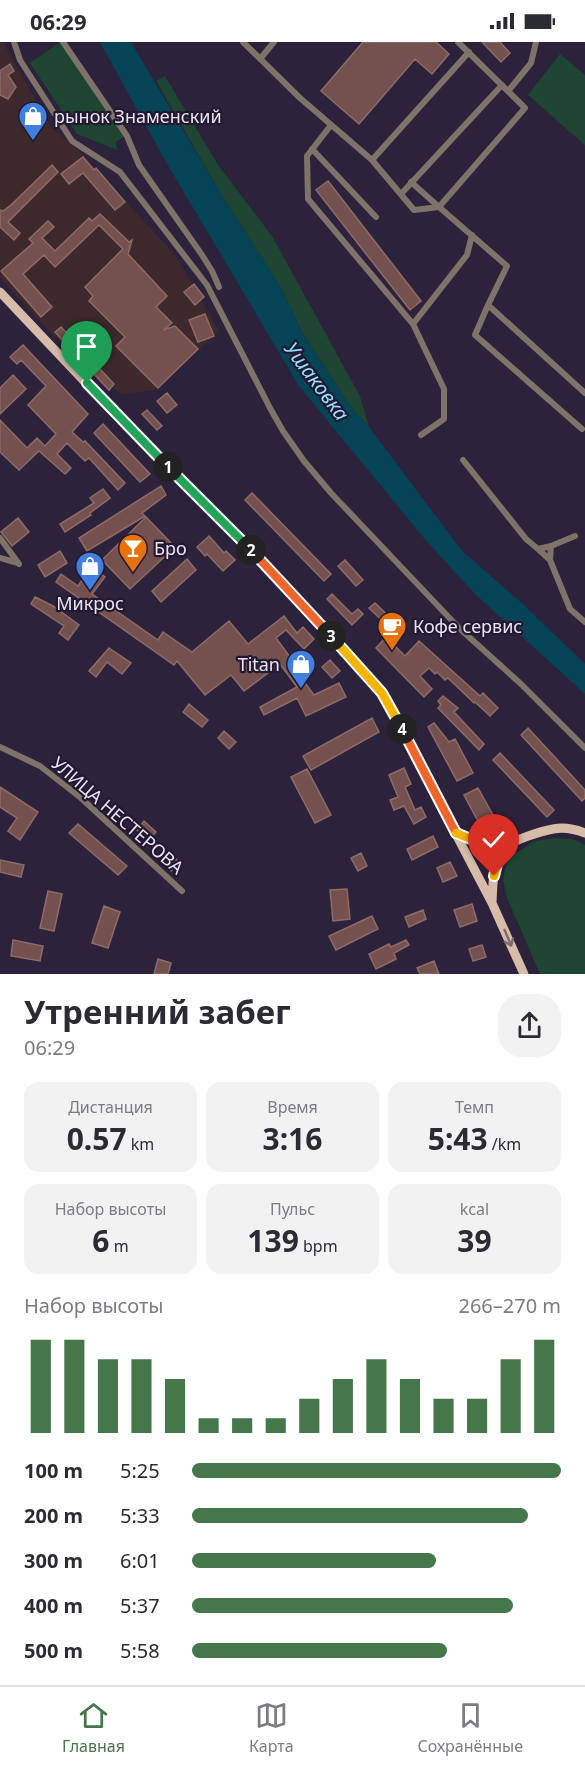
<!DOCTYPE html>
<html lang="ru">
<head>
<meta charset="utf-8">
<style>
  body { margin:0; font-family:"Noto Sans",sans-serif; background:#f2f2f3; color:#2b2b33; height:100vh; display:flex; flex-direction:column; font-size:22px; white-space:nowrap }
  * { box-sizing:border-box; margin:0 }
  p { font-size:20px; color:#7c7c81 }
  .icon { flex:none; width:33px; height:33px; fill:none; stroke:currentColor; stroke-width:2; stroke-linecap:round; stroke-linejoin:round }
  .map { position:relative; height:932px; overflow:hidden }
  .drawer { display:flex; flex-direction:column; background:#fff; flex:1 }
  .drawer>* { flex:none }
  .pin { position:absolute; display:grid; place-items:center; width:51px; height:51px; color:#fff; margin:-62px -26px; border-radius:50% 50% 50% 0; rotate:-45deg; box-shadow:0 0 6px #0007 }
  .pin .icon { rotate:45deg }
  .km { position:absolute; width:30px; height:30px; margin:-15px; border-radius:50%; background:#222; color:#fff; font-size:16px; line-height:30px; text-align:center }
  .round { display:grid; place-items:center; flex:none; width:63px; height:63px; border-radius:24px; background:#f2f2f3 }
  .summary { display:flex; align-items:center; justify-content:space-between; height:102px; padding:0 24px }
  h1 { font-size:33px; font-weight:700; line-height:45px }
  .metrics { display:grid; grid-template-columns:repeat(3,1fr); gap:9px; height:102px; padding:6px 24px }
  .metrics div { display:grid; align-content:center; border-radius:15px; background:#f2f2f3; text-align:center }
  .metrics b { font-size:30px; font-weight:700 }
  .metrics small { font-size:16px; font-weight:400 }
  .metrics p { font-size:16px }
  .chart { height:168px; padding:12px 24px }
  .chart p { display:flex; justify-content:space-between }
  .chart svg { width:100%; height:108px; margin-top:6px; stroke:#45774b; stroke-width:6 }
  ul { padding:0 24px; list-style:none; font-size:20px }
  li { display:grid; grid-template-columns:96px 72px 1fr; align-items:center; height:45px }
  li i { height:15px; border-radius:8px; background:#45774b }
  .status { display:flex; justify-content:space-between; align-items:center; height:42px; padding:0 30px; background:#fff; direction:ltr }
  .status svg { height:16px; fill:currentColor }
  .dock { display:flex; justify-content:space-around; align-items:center; height:84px; border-top:2px solid #e1e1e2; background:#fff; font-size:16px; color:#7c7c81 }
  .dock a { display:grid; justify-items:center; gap:3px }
  .dock .selected { color:#45774b }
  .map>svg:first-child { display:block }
  .commercial { fill:#3d292b }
  .green { fill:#1e4432 }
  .water { fill:#054456 }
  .building { fill:#74514e; stroke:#8f6b67; stroke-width:1.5 }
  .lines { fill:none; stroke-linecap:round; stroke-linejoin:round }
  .street { stroke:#7f7369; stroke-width:6 }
  .primary { stroke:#d7bda9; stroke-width:9 }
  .oneway { stroke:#7c6b6d }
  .split-1-casing { stroke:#fff; stroke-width:12 }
  .split-2-casing { stroke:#fff; stroke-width:12 }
  .split-3-casing { stroke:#fff; stroke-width:12 }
  .split-4-casing { stroke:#fff; stroke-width:12 }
  .split-5-casing { stroke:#fff; stroke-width:12 }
  .split-6-casing { stroke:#fff; stroke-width:12 }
  .split-1 { stroke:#22a559; stroke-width:8 }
  .split-2 { stroke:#22a559; stroke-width:8 }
  .split-3 { stroke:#f0652b; stroke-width:8 }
  .split-4 { stroke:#f5b400; stroke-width:8 }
  .split-5 { stroke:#f0652b; stroke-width:8 }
  .split-6 { stroke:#f5b400; stroke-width:8 }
  .labels { text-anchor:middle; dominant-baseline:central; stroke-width:4.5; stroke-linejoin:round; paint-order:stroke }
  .poi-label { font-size:18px; fill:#eae4f5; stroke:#221931; text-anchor:start }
  .street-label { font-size:18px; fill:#eae4f5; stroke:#221931 }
  .water-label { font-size:20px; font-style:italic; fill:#90e0ff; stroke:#221931 }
</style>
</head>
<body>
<div class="status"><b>06:29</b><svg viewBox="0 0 49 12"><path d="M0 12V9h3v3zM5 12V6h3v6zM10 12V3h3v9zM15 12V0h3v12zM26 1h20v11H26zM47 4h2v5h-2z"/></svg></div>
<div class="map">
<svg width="585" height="932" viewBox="0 0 585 932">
  <rect width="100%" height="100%" fill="#2c223c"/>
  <path class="commercial" d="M0 0H3L51 85 83 113 176 214 219 289 155 348 121 352 49 289 0 236Z"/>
  <path class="green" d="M60 0 128 92 116 100 117 108 77 92 30 21Z
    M560 12 585 33V103L528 53Z
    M165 34 218 123 272 194 360 354 369 385 349 363 302 290 281 246 219 149 156 39Z
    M554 796 572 797 585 803V932H540L507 856 503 838 507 817 535 799Z"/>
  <path class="water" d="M100 0H131L219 149 281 246 302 290 349 363 369 385 462 509 524 563 585 622V652L475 552 424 496 299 344 166 120Z"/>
  <path class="building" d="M363 0H436L449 12 432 32 415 17 359 82 321 49Z
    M482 0H500L510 11 501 20Z
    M10 22 14 29 8 33 16 45 8 57 0 53V29Z
    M83 115 94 128 96 126 125 160 115 168 83 131 69 142 61 132Z
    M52 123 58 130 8 180 20 191 14 198 0 185V168L3 169 11 163Z
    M328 139 421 259 410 268 316 148Z
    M100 172 129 200 132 198 128 212 167 254 156 265 172 281 163 288 175 284 198 307 158 346 116 304 125 295 89 259 93 254 85 245 123 207 99 183 55 225 44 213 23 232 52 265 41 275 1 229 33 201 29 197 48 179 54 185 42 196 55 209 89 176 92 179Z
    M194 242 204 255 195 263 184 250Z
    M205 272 214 294 198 300 189 278Z
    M61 285 114 342 109 348 55 290Z
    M23 303 88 372 72 390 83 400 85 399 125 441 118 448 89 416 85 419 67 401 57 412 71 426 65 432 39 409 19 428 0 410V378L27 406 37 396 45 404 56 392 28 363 46 344 21 318 17 322 10 315Z
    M13 333 26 347 0 372V346Z
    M167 351 177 363 167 371 157 359Z
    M147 368 162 384 157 388 142 372Z
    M103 382 150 432 140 440 94 391Z
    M161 444 166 453 142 471 145 474 87 509 79 496Z
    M103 447 110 456 90 471 91 473 65 490 60 482 94 461 90 456Z
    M252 451 331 532 324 539 245 458Z
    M146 475 175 505 130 547 102 518Z
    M18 476 29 490 12 504 1 490Z
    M209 494 224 511 226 509 235 518 223 529 207 512 205 514 197 505Z
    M60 509 67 521 45 535 38 523Z
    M187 517 196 528 161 560 152 549Z
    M345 518 363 538 356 544 338 524Z
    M91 525 105 535 92 552 158 598 163 590 192 610 229 579 248 602 284 574 297 591 303 585 314 597 304 607 286 588 276 596 290 615 287 617 314 653 339 641 346 655 306 674 297 656 264 673 260 665 297 645 280 622 244 649 231 633 205 653 177 619 174 623 56 540 61 532 78 544Z
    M332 552 352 572 358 567 363 572 352 583 327 557Z
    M35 555 53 564 79 583 68 598 59 591 64 584 31 562Z
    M375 561 399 584 394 590 369 566Z
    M386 595 405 614 419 599 480 654 483 651 498 666 490 674 475 660 474 661 448 636 445 638 437 630 435 632 429 626 420 634 432 647 424 655 376 606Z
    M109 606 131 621 122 632 107 620 96 635 89 629Z
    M330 618 340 629 332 636 322 625Z
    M443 654 458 666 454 670 484 702 479 708 438 666 441 663 438 659Z
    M189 662 208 678 202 685 183 670Z
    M372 676 379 690 311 728 303 714Z
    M434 681 449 700 455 697 473 731 457 739 428 685Z
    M528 686 585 748V756L582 759 521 693Z
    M224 689 236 700 229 707 218 696Z
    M500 711 554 768 547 775 493 718Z
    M404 726 411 742 405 745 415 768 421 765 426 775 414 782 404 764 394 768 390 758 398 755 389 733Z
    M307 727 331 773 315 781 291 735Z
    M0 745 38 770 20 798 8 789 17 776 0 765Z
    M478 746 502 789 489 796H487L464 753Z
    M144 779 156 790 148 799 137 788Z
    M78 782 127 824 118 833 69 791Z
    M433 794 438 805 412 818 407 807Z
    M168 809 180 821 171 829 160 817Z
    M361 811 367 824 358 829 351 816Z
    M0 818 24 823 21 835 0 830Z
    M450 820 457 834 443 840 437 826Z
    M347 847 350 877 333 879 330 848Z
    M48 849 62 852 54 889 40 886Z
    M472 862 477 879 460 885 454 868Z
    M104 864 120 870 108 906 92 901Z
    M423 868 426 877 409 885 405 875Z
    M372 874 378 887 336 908 329 894Z
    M13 898 43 904 40 919 11 914Z
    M406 898 409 903 394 911 396 917 376 927 369 912 389 902 391 905Z
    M482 903 486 915 473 919 469 907Z
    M158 917 171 921 168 932H154Z
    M434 919 439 932H420L417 926Z"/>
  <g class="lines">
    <path class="street" d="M14 0 20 18 72 99 120 130 207 243 270 366 283 389 304 419 331 451 459 586 521 642 585 706
      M63 0 127 94 139 123 202 213 212 229 219 245
      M243 0 300 56 372 118 414 168 439 165 507 224 488 263 585 351
      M260 17 274 0
      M509 48 531 21 536 0
      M331 83 307 114 308 157 413 282 467 213 472 193
      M312 107 376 175
      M372 118 469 10
      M411 140 439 165 525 66 458 0
      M401 152 502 43
      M488 263 475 293 582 387
      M413 282 444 347V377L421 393
      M463 418 526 497 538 507
      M0 496 19 522
      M551 504 575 494
      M0 516 18 521
      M550 518 551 504 538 507 550 518 570 567 585 580
      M0 705 40 724 81 756 182 849"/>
    <path class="primary" d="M0 250 119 376 296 555 382 651 492 861 524 932
      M455 791 483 802 506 806
      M492 861C493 843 492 820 505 806 512 798 542 789 553 787 563 785 575 787 585 791"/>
  </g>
  <defs><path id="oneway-shaft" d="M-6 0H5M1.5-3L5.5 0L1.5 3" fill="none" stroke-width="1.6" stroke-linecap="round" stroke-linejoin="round" transform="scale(1.5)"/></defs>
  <use class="oneway" href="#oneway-shaft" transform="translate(508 896) rotate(67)"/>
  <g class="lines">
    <g class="split-1-casing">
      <path id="split-1" d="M87 341 168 425"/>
    </g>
    <g class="split-2-casing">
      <path id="split-2" d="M168 425 251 508"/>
    </g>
    <g class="split-3-casing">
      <path id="split-3" d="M251 508 331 594"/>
    </g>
    <g class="split-4-casing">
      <path id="split-4" d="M331 594 382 651 402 687"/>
    </g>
    <g class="split-5-casing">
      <path id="split-5" d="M402 687 456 791"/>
    </g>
    <g class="split-6-casing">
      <path id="split-6" d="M456 791 483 802 506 806 498 818 494 834"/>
    </g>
    <use href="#split-1" class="split-1"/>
    <use href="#split-2" class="split-2"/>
    <use href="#split-3" class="split-3"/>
    <use href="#split-4" class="split-4"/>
    <use href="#split-5" class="split-5"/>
    <use href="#split-6" class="split-6"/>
  </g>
  <defs>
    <g id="shop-pin" transform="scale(1.5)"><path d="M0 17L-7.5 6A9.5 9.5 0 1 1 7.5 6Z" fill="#3f7fe0" stroke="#221931"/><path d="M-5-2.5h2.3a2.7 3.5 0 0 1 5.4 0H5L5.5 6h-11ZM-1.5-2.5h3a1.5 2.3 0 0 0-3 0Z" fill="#fff"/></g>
    <g id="bar-pin" transform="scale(1.5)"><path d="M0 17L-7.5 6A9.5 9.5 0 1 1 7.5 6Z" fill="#e8710a" stroke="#221931"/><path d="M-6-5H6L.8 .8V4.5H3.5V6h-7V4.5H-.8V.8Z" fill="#fff"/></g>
    <g id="cafe-pin" transform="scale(1.5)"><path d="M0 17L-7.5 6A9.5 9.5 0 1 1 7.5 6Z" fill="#e8710a" stroke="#221931"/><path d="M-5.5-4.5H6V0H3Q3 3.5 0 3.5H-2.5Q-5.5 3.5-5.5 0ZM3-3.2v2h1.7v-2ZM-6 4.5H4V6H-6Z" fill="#fff"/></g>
  </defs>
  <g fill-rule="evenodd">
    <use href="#shop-pin" x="33" y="74"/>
    <use href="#bar-pin" x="133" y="506"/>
    <use href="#shop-pin" x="90" y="524"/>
    <use href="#cafe-pin" x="392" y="584"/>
    <use href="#shop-pin" x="301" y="622"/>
  </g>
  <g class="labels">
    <g class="poi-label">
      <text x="54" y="74">рынок Знаменский</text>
      <text x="154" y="506">Бро</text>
      <text x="90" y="561" text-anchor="middle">Микрос</text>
      <text x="413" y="584">Кофе сервис</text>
      <text x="280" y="622" text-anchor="end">Titan</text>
    </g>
    <g class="street-label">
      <text transform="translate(118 773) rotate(41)">УЛИЦА НЕСТЕРОВА</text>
    </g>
    <g class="water-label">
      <text transform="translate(317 339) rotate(53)">Ушаковка</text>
    </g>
  </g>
</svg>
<div class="pin" style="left:87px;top:341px;background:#1e9e55"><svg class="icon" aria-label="arrive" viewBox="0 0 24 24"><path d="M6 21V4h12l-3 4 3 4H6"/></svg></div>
<div class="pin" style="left:494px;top:834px;background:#d93025"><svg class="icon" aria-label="check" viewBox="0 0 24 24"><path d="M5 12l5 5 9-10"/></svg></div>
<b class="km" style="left:168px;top:425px">1</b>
<b class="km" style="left:251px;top:508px">2</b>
<b class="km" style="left:331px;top:594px">3</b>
<b class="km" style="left:402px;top:687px">4</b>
</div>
<section class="drawer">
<div class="summary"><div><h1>Утренний забег</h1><p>06:29</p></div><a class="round"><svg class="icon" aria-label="share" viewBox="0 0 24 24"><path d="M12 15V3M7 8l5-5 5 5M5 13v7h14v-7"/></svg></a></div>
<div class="metrics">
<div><p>Дистанция</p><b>0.57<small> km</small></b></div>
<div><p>Время</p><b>3:16</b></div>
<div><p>Темп</p><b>5:43<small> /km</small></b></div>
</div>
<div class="metrics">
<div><p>Набор высоты</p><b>6<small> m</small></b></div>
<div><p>Пульс</p><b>139<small> bpm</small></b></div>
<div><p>kcal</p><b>39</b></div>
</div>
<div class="chart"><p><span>Набор высоты</span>266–270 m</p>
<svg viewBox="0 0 160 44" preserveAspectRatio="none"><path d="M5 44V6M15 44V6M25 44V14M35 44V14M45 44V22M55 44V38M65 44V38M75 44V38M85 44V30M95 44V22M105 44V14M115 44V22M125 44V30M135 44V30M145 44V14M155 44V6"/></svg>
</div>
<ul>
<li><b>100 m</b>5:25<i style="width:100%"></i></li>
<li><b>200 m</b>5:33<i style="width:91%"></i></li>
<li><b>300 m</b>6:01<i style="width:66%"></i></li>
<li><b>400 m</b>5:37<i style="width:87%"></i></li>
<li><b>500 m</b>5:58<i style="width:69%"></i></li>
</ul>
</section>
<nav class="dock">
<a class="selected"><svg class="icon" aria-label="home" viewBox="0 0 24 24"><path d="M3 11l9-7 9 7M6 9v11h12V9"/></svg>Главная</a>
<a><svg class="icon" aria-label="map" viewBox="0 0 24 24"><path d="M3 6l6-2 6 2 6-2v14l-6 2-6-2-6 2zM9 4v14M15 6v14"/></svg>Карта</a>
<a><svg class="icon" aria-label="saved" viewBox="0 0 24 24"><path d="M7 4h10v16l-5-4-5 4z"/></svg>Сохранённые</a>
</nav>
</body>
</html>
